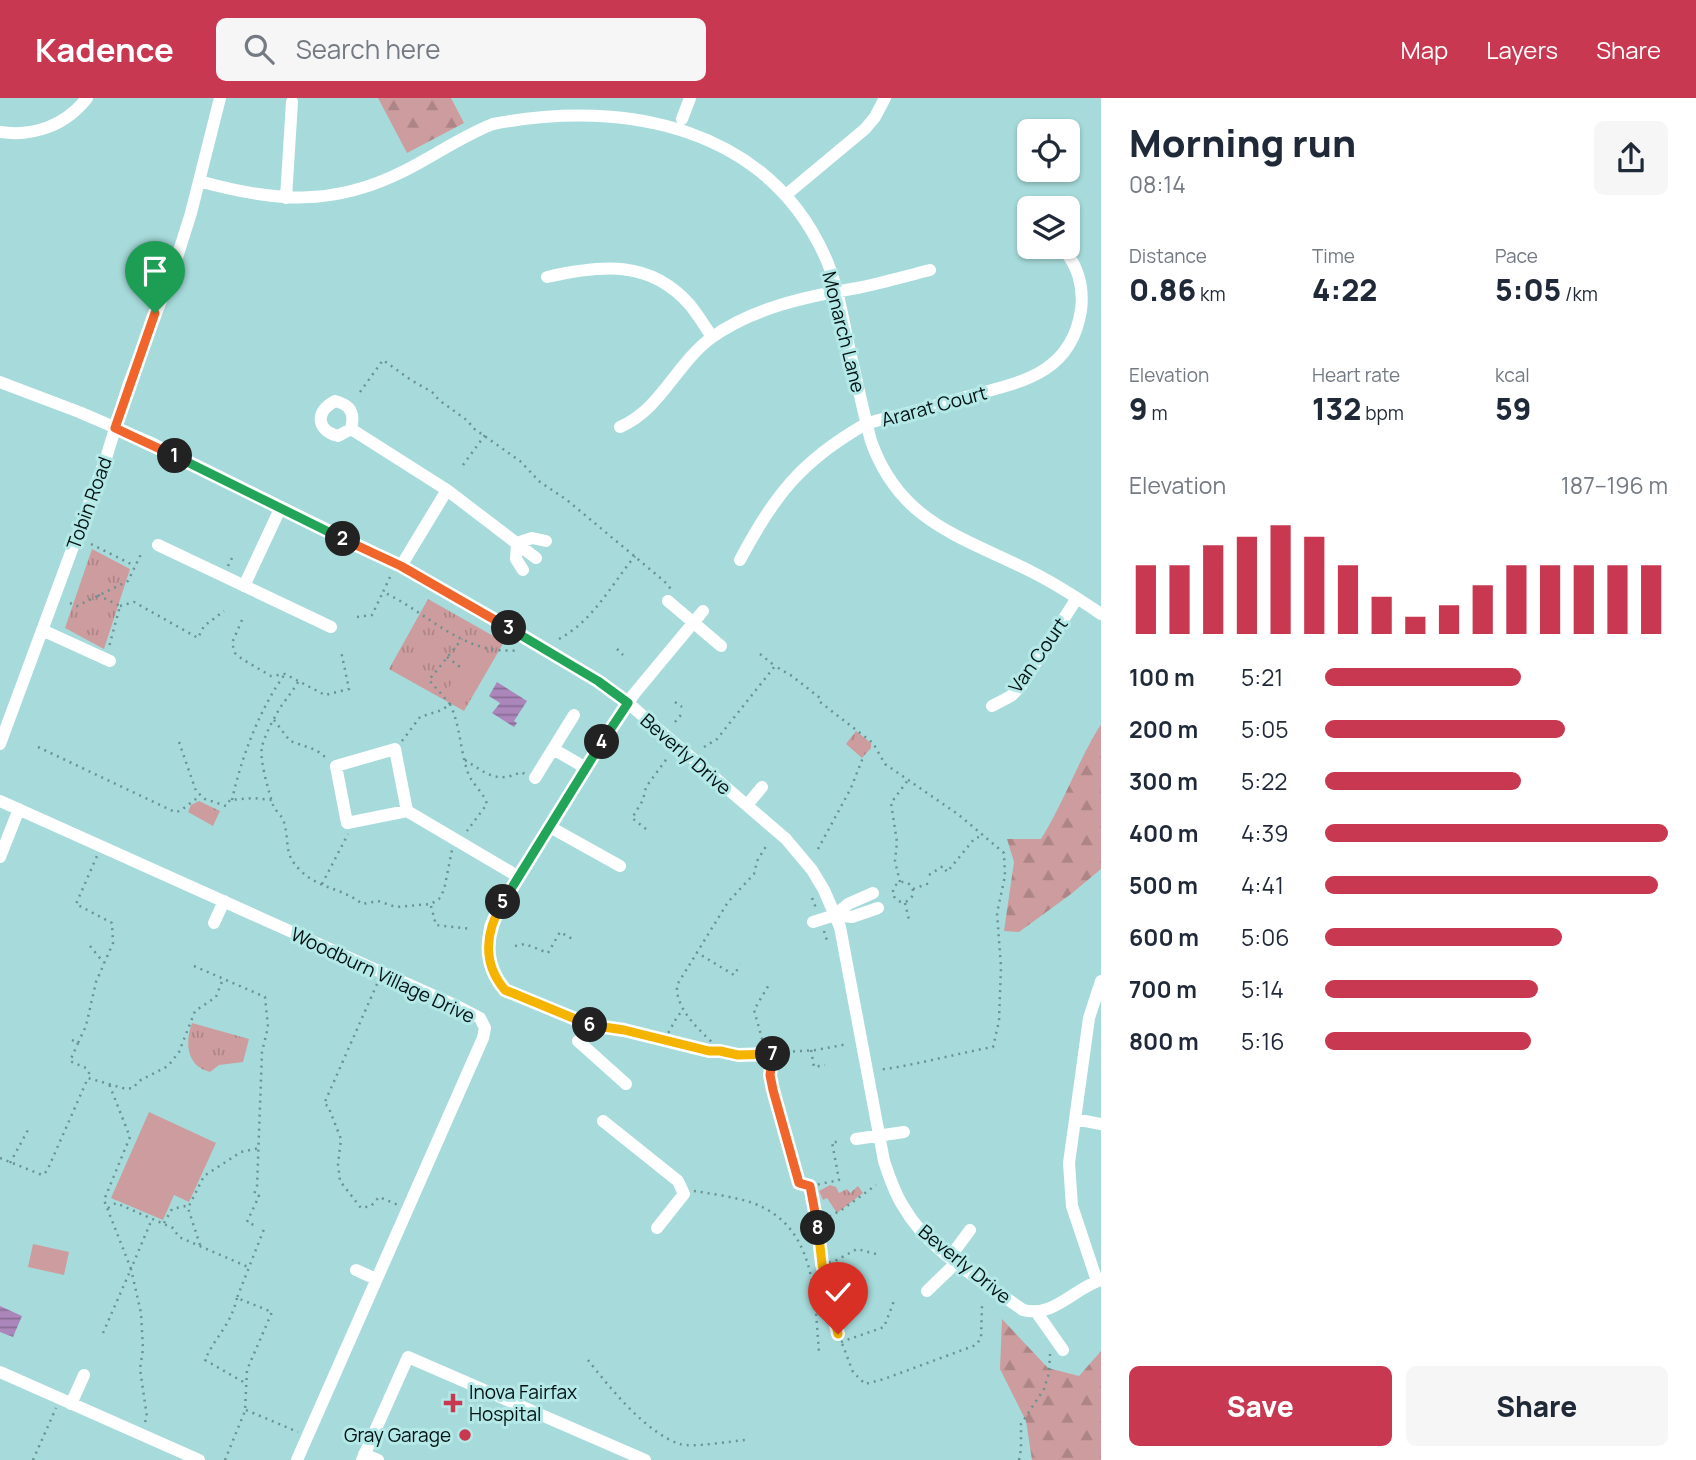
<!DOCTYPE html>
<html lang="en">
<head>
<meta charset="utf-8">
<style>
  body { margin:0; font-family:Manrope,sans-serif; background:#f6f6f7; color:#1f2937; height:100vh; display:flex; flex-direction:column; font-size:26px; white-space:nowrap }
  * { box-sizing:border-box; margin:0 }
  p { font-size:23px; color:#747a83 }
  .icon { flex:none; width:38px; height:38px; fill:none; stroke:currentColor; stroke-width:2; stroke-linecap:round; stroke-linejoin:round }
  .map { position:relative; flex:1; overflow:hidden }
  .sheet { display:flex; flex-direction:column; background:#fff; width:595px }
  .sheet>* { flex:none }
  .fabs { position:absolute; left:1017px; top:21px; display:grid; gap:14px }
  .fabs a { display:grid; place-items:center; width:63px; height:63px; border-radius:10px; background:#fff; box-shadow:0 2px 5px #0004; font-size:35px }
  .pin { position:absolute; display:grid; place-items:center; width:60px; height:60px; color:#fff; margin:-72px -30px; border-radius:50% 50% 50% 0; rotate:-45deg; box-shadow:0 0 7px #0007 }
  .pin .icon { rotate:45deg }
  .km { position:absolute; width:35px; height:35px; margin:-18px; border-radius:50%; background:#222; color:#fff; font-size:19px; line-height:35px; text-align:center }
  .round { display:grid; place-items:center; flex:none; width:74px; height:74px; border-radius:10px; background:#f6f6f7 }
  .overview { display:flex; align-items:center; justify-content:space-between; height:119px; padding:0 28px }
  h1 { font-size:38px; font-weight:800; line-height:52px }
  .stats { display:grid; grid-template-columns:repeat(3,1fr); gap:10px; height:119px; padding:7px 28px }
  .stats div { display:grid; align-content:center }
  .stats b { font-size:30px; font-weight:800 }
  .stats small { font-size:19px; font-weight:400 }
  .stats p { font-size:19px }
  .chart { height:196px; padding:14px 28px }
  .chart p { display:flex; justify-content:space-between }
  .chart svg { width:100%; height:126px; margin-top:7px; stroke:#c93851; stroke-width:6 }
  .action { display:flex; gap:14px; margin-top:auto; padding:14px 28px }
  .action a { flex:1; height:80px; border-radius:10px; background:#c93851; color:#fff; font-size:28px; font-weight:800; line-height:80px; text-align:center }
  .action a+a { background:#f6f6f7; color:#1f2937 }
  ul { padding:0 28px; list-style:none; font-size:23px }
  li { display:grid; grid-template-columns:112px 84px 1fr; align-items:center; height:52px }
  li i { height:18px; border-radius:9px; background:#c93851 }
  header { display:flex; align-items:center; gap:42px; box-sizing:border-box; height:98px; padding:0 35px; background:#c93851; color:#fff }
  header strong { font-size:33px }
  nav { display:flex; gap:38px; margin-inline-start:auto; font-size:24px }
  .search { width:490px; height:63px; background:#f6f6f7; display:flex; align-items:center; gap:18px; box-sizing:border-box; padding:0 24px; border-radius:10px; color:#747a83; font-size:26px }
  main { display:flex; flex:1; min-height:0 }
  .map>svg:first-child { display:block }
  .grass { fill:url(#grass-tufts) }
  .forest { fill:url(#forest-firs) }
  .pitch { fill:#cd9c9e }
  .water { fill:url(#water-rules) }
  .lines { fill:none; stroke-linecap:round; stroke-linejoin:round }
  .path { stroke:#6b9292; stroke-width:2.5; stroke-dasharray:2 5; stroke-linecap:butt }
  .minor { stroke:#fff; stroke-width:12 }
  .split-1-casing { stroke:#fff; stroke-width:14 }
  .split-2-casing { stroke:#fff; stroke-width:14 }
  .split-3-casing { stroke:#fff; stroke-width:14 }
  .split-4-casing { stroke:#fff; stroke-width:14 }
  .split-5-casing { stroke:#fff; stroke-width:14 }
  .split-6-casing { stroke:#fff; stroke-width:14 }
  .split-7-casing { stroke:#fff; stroke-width:14 }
  .split-8-casing { stroke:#fff; stroke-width:14 }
  .split-9-casing { stroke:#fff; stroke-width:14 }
  .split-1 { stroke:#f0652b; stroke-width:9 }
  .split-2 { stroke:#22a559; stroke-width:9 }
  .split-3 { stroke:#f0652b; stroke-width:9 }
  .split-4 { stroke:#22a559; stroke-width:9 }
  .split-5 { stroke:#22a559; stroke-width:9 }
  .split-6 { stroke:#f5b400; stroke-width:9 }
  .split-7 { stroke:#f5b400; stroke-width:9 }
  .split-8 { stroke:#f0652b; stroke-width:9 }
  .split-9 { stroke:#f5b400; stroke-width:9 }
  .poi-dot { fill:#c93851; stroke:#b4e9e8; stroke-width:2.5 }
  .labels { text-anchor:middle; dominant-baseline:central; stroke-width:6; stroke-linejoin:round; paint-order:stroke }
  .street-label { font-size:19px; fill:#011; stroke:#b4e9e8 }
  .poi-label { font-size:19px; fill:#011; stroke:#b4e9e8; text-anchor:start }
</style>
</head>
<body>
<header>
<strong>Kadence</strong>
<div class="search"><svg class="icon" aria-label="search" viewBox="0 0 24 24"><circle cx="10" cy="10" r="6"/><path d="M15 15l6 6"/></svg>Search here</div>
<nav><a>Map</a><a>Layers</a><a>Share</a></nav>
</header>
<main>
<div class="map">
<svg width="1101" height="1362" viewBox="0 0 1101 1362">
  <defs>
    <pattern id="grass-tufts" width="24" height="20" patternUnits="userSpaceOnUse" patternTransform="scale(1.75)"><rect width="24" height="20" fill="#cd9c9e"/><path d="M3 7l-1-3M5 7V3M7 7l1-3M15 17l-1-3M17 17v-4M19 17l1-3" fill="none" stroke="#ae8587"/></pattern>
    <pattern id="forest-firs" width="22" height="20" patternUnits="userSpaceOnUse" patternTransform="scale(1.75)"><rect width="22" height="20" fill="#cd9c9e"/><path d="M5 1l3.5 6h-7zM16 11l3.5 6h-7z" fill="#ae8587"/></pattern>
    <pattern id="water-rules" width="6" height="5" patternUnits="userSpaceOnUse" patternTransform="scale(1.75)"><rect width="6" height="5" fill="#ab86ba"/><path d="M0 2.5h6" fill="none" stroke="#896c96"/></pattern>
  </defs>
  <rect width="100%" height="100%" fill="#a7dbdb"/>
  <path class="grass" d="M92 451 130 471 104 551 65 530Z
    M428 501 504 544 464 613 389 571Z
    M856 633 871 645V650L862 660 846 646Z
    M199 703 220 713 213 728 188 714 191 707Z
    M192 925 249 941 243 964 219 967 210 974C186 968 185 944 192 925Z
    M830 1087 836 1089 839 1095 847 1091 850 1095 858 1088 863 1095 837 1115 827 1100 823 1102 819 1093Z"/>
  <path class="forest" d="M378 0H451L464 25 407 55Z
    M1101 626V771L1071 796 1019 834 1004 833 1014 764 1007 741H1041C1064 704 1078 663 1101 626Z
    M1002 1221 1048 1270 1079 1278 1101 1253V1362H1032L1026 1323 1000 1271Z"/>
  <path class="pitch" d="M468 555 488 566 466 604 447 593Z
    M149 1014 216 1045 189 1104 174 1097 163 1122 111 1100Z
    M33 1146 69 1154 64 1177 28 1169Z"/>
  <path class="water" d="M497 584 527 603 514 623 517 625 514 629 492 615 500 605 489 598Z
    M0 1208 22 1218 13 1239 0 1234Z"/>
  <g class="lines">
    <path class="path" d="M360 294 383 262 411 282 432 294 439 302 468 323 473 330 520 363 540 384 567 402 664 483 671 491
      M463 367 485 337
      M91 446 135 468
      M228 468 233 458
      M390 479 383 494C419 510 450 543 490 551 499 553 509 552 518 553
      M98 497 120 508 109 549
      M70 505 77 508 128 483 141 456
      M120 508 134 504 198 540 204 528 224 513
      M357 519 372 517 383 494
      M242 522 232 545 235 555 242 561 271 578 285 576 325 597 349 591 341 553
      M559 541C594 522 611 487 635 458
      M617 551 623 557
      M760 556 775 568
      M447 559 460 569
      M298 584C292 595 283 604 277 615 272 624 264 639 262 649 259 661 269 694 273 707 275 713 282 717 284 724 290 746 283 756 301 773 319 791 343 790 362 806L378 803 396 809 431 806 439 801 444 792 452 752
      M675 604 682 609
      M450 606C460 627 460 650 467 672 471 686 483 693 487 706L467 733
      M274 622 290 643 316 652 328 661
      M675 624 681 617
      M402 643 420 619 442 612 450 606 429 582 462 541
      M179 644 196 693 205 701 226 708 230 702 254 700 272 702
      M38 649 175 714 180 713 200 698
      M704 649 717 641 775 568 792 578 820 600V604L873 645 885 666 959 717 1004 755 1005 778 997 815 1001 869 999 923 993 949C954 956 917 967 878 972
      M465 662C486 675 496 686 521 674L525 676
      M232 702C241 660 260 610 285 576
      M646 731 632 720 643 702 646 689 668 659
      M818 751 851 690 864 657
      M929 777 943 768 947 774 975 740 984 738
      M893 794a10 10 0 1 1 20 0a10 10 0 1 1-20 0Z
      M900 784 895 763 897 744 891 705 908 682
      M322 786 348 736
      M913 791 930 785
      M812 800 816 810
      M905 805 909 822
      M431 808 436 827 472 831
      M824 833 828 846
      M90 848 104 865
      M515 848 525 846 548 855 560 834 574 842
      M696 854 734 877 740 867
      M491 865 496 881 505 892 590 927 624 932 709 953 754 956 816 952 848 946
      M194 868 265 899 268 929 262 954 257 1089 254 1096 259 1098 247 1124 256 1128
      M377 886 324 1006 328 1008 341 1041 338 1066 340 1083 361 1110 371 1108 379 1099 398 1107
      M665 941 677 919 683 912
      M72 942 78 945 86 928 96 884 113 845 112 825 76 806 97 758
      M78 945 70 963 86 970 89 975 88 980
      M811 952 814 969 825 967
      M721 953C703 935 675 913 677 887L728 804 754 776 757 763 768 745
      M773 954 770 977 773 992 799 1085 810 1088 822 1166 838 1235 853 1274 865 1286 884 1281 976 1247 981 1240 982 1208
      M766 955 754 912 770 885
      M0 1060 42 1077 47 1073 88 980 126 991 133 990 139 983 168 968 179 954 195 913 216 899 223 881
      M10 1065 28 1032
      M811 1088 839 1082 832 1044H839
      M694 1093C713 1096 735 1099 753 1105 817 1129 814 1197 819 1254
      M108 1110 116 1105 173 1130 179 1139 248 1169
      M164 1125 172 1111 190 1107
      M817 1125 843 1111 876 1087
      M200 1147 188 1110 204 1078 241 1054 259 1050
      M822 1166 835 1163 857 1151 880 1157
      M237 1200C230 1229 216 1237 205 1262L247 1286
      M103 1235 131 1171 104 1102 130 1039 109 986
      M841 1244 884 1229 894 1203
      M588 1262C610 1290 646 1335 680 1346 692 1350 732 1343 746 1342
      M246 1312 298 1334
      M145 1324 147 1319 140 1271 143 1251 141 1215 131 1171 152 1121
      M33 1362 56 1310
      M225 1362 245 1313 247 1272 272 1214 237 1200 264 1131
      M1019 1362 1021 1351V1326L1044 1291 1049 1275 1050 1256"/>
    <path class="minor" d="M682 21 690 0
      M0 34C34 39 66 27 87 0
      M199 83C274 104 333 109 404 73 434 58 462 38 493 26 627 0 770 30 827 163 837 188 842 214 847 240 855 274 862 309 871 343 900 425 961 438 1032 474 1056 486 1079 501 1101 516
      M787 96 865 31 875 19 885 0
      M286 100 292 4
      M547 179C600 167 650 161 690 207 698 217 705 228 712 239
      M0 284 79 314 149 344 401 468 534 544 598 583 628 605 786 741 812 772 824 792 840 829 884 1063C889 1078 894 1094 903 1108 929 1154 981 1182 1023 1212 1053 1220 1073 1191 1101 1182
      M620 329C661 311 676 266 711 240 752 210 808 198 857 190 882 185 906 178 930 172
      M351 331 338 338C316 332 315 314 335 303 351 307 355 315 351 331L447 392 536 460
      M158 447 331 529
      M740 462C773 399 801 363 864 327 875 322 889 320 900 317 926 310 952 303 977 296 1027 283 1072 272 1081 212 1084 189 1078 166 1061 149
      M401 468 447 392
      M523 472 516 461 517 445 532 440 546 443
      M244 488 280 411
      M668 503 721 548
      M42 532 110 563
      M992 608 1011 598 1021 588 1077 500
      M0 646 107 357 128 288 174 169 191 115 220 0
      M553 651 586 670
      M535 680 574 617
      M0 703 459 909 480 920 485 930 483 940 297 1362
      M747 707 762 689
      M407 713 347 725 336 668 395 651 407 713 519 779
      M550 729 620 768
      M0 759 19 711
      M835 817 848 806 873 795
      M813 824 835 817 852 819 878 810
      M214 825 224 803
      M488 855 490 829 495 817 608 634 634 596 703 513
      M578 943 626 986
      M1075 1021 1101 1026
      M603 1023 678 1083 684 1096 657 1130
      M856 1041 904 1034
      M950 1159 970 1132
      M356 1172 376 1181
      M1097 1183 1072 1108 1069 1065 1089 920 1101 883
      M927 1193 957 1164
      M1037 1215 1063 1252
      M0 1274 199 1362
      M71 1306 84 1277
      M364 1356 378 1362
      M362 1362 408 1259 645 1362"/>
  </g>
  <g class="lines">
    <g class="split-1-casing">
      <path id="split-1" d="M155 215 115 330 175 358"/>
    </g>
    <g class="split-2-casing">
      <path id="split-2" d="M175 358 343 441"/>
    </g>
    <g class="split-3-casing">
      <path id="split-3" d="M343 441 401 468 509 530"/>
    </g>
    <g class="split-4-casing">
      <path id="split-4" d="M509 530 598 583 628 605 602 644"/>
    </g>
    <g class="split-5-casing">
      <path id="split-5" d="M503 804 602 644"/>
    </g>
    <g class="split-6-casing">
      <path id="split-6" d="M503 804C485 834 482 865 505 892L590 927"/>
    </g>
    <g class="split-7-casing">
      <path id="split-7" d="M590 927 624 932 709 953H720L738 957 773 956"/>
    </g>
    <g class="split-8-casing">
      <path id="split-8" d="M773 956 770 977 773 992 799 1085 810 1088 818 1130"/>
    </g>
    <g class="split-9-casing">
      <path id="split-9" d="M818 1130 822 1166 838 1236"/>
    </g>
    <use href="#split-1" class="split-1"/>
    <use href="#split-2" class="split-2"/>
    <use href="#split-3" class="split-3"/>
    <use href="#split-4" class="split-4"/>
    <use href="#split-5" class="split-5"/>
    <use href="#split-6" class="split-6"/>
    <use href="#split-7" class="split-7"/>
    <use href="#split-8" class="split-8"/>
    <use href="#split-9" class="split-9"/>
  </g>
  <g class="poi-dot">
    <path d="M449.5 1294.5h7v7h7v7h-7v7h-7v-7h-7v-7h7z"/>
    <circle cx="465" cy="1337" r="7"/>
  </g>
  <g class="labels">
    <g class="street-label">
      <text transform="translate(844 234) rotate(76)">Monarch Lane</text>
      <text transform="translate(934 308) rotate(-15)">Ararat Court</text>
      <text transform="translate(89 405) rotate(-70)">Tobin Road</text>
      <text transform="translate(1038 557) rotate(-55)">Van Court</text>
      <text transform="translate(686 656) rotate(41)">Beverly Drive</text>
      <text transform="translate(383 877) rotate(25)">Woodburn Village Drive</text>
      <text transform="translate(965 1166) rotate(39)">Beverly Drive</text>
    </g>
    <g class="poi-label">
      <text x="469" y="1294">Inova Fairfax<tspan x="469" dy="22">Hospital</tspan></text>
      <text x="451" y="1337" text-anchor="end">Gray Garage</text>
    </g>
  </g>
</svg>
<div class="fabs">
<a><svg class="icon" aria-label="locate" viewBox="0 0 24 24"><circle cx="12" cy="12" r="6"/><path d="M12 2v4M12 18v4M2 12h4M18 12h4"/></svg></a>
<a><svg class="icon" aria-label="layers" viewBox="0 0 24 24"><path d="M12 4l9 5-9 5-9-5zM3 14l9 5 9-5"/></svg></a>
</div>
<div class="pin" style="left:155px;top:215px;background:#1e9e55"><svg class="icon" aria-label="arrive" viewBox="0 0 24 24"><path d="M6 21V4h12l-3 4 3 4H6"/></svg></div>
<div class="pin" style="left:838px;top:1236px;background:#d93025"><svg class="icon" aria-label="check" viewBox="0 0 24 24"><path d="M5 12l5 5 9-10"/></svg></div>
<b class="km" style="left:175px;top:358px">1</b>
<b class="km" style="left:343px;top:441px">2</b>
<b class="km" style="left:509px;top:530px">3</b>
<b class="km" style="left:602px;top:644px">4</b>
<b class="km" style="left:503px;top:804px">5</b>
<b class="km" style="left:590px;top:927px">6</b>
<b class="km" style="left:773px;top:956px">7</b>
<b class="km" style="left:818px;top:1130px">8</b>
</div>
<section class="sheet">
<div class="overview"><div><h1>Morning run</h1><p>08:14</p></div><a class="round"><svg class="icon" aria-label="share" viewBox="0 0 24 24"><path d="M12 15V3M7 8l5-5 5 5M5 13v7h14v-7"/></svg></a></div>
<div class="stats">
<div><p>Distance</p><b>0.86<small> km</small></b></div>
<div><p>Time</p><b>4:22</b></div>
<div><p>Pace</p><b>5:05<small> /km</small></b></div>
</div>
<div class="stats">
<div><p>Elevation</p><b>9<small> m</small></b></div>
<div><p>Heart rate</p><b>132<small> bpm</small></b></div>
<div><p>kcal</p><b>59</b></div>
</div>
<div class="chart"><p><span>Elevation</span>187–196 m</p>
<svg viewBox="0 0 160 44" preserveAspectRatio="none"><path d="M5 44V20M15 44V20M25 44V13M35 44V10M45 44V6M55 44V10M65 44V20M75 44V31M85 44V38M95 44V34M105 44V27M115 44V20M125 44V20M135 44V20M145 44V20M155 44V20"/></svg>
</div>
<ul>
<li><b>100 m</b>5:21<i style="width:57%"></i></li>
<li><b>200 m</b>5:05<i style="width:70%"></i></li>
<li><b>300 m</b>5:22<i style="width:57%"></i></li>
<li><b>400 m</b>4:39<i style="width:100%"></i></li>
<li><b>500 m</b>4:41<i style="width:97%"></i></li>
<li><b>600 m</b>5:06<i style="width:69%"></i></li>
<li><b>700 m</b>5:14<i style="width:62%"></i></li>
<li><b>800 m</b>5:16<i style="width:60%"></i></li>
</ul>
<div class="action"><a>Save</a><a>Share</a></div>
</section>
</main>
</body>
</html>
